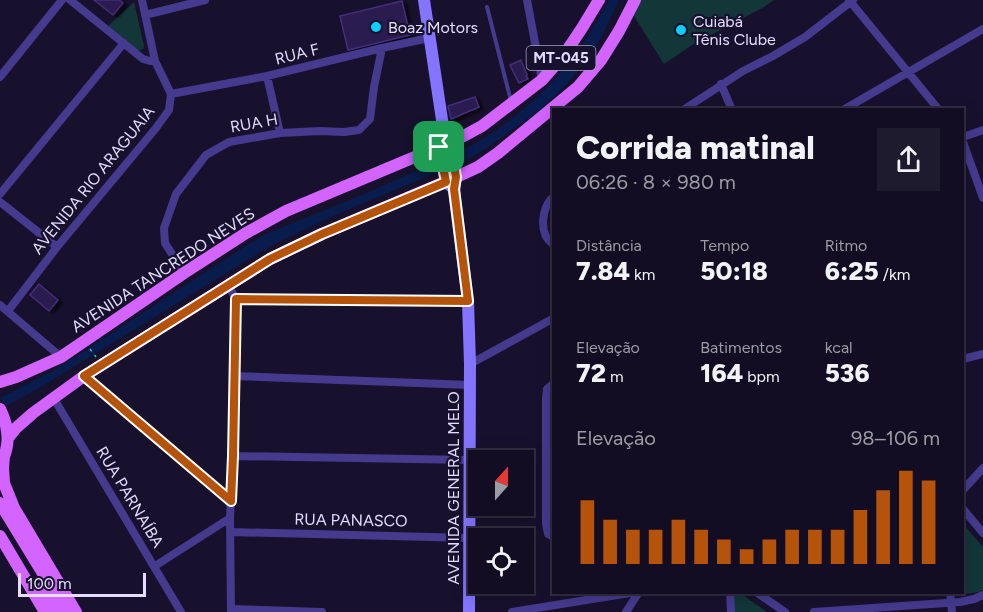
<!DOCTYPE html>
<html lang="pt">
<head>
<meta charset="utf-8">
<style>
  body { margin:0; font-family:Figtree,sans-serif; background:#1f1b2f; color:#f1f3f6; height:100vh; display:flex; flex-direction:column; font-size:22px; white-space:nowrap }
  * { box-sizing:border-box; margin:0 }
  p { font-size:20px; color:#9c9ca5 }
  .icon { flex:none; width:33px; height:33px; fill:none; stroke:currentColor; stroke-width:2; stroke-linecap:round; stroke-linejoin:round }
  .map { position:relative; flex:1; overflow:hidden }
  .panel { position:absolute; left:552px; top:108px; width:412px; height:486px; display:flex; flex-direction:column; background:#120d22; border-radius:0px; box-shadow:0 3px 15px #0003,0 0 0 2px #312d40 }
  .panel>* { flex:none }
  .needle { width:39px; rotate:21deg }
  .tools { position:absolute; left:468px; top:450px; display:grid; gap:12px }
  .tools a { display:grid; place-items:center; width:66px; height:66px; border-radius:0px; background:#120d22; box-shadow:0 3px 15px #0003,0 0 0 2px #312d40; font-size:30px }
  .scale { position:absolute; left:18px; bottom:15px; width:128px; box-sizing:border-box; padding-left:6px; border:3px solid #e4ddff; border-top:0; font-size:16px; line-height:21px; white-space:nowrap; color:#e4ddff; -webkit-text-stroke:4px #18112d; paint-order:stroke }
  .pin { position:absolute; display:grid; place-items:center; width:51px; height:51px; color:#fff; margin:-26px; border-radius:12px; box-shadow:0 3px 9px #0006 }
  .round { display:grid; place-items:center; flex:none; width:63px; height:63px; border-radius:0px; background:#1f1b2f }
  .summary { display:flex; align-items:center; justify-content:space-between; height:102px; padding:0 24px }
  h1 { font-size:33px; font-weight:800; line-height:45px }
  .metrics { display:grid; grid-template-columns:repeat(3,1fr); gap:9px; height:102px; padding:6px 24px }
  .metrics div { display:grid; align-content:center }
  .metrics b { font-size:26px; font-weight:800 }
  .metrics small { font-size:16px; font-weight:400 }
  .metrics p { font-size:16px }
  .chart { height:168px; padding:12px 24px }
  .chart p { display:flex; justify-content:space-between }
  .chart svg { width:100%; height:108px; margin-top:6px; stroke:#b45309; stroke-width:6 }
  .map>svg:first-child { display:block }
  .green { fill:#133638 }
  .water { fill:#091c4e }
  .building { fill:#2b1c4f; stroke:#442d7c; stroke-width:1.5; filter:url(#shadow) }
  .lines { fill:none; stroke-linecap:round; stroke-linejoin:round }
  .path { stroke:#2cbfc4; stroke-width:1.5; stroke-dasharray:3 4.5; stroke-linecap:butt }
  .lane { stroke:#453a8e; stroke-width:4 }
  .street { stroke:#453a8e; stroke-width:8 }
  .secondary { stroke:#8474ff; stroke-width:12 }
  .primary { stroke:#d364ff; stroke-width:12 }
  .route-casing { stroke:#fff; stroke-width:12 }
  .route { stroke:#b45309; stroke-width:8 }
  .poi-dot { fill:#09d0ff; stroke:#18112d; stroke-width:2 }
  .labels { text-anchor:middle; dominant-baseline:central; stroke-width:4.5; stroke-linejoin:round; paint-order:stroke }
  .shield { fill:#18112d; stroke:#a7a0c0; stroke-width:1.5 }
  .shield-label { font-size:15px; font-weight:bold; fill:#e4ddff }
  .poi-label { font-size:16px; fill:#e4ddff; stroke:#18112d; text-anchor:start }
  .street-label { font-size:16px; fill:#e4ddff; stroke:#18112d }
</style>
</head>
<body>
<div class="map">
<svg width="983" height="612" viewBox="0 0 983 612">
  <defs>
    <filter id="shadow"><feDropShadow dx="4.5" dy="2.5" stdDeviation="1.5" flood-color="#0009"/></filter>
  </defs>
  <rect width="100%" height="100%" fill="#18112d"/>
  <path class="green" d="M640 0H774L764 7 692 45 664 64 634 16Z
    M134 2 144 46 143 49 138 51 108 26Z
    M963 524 983 547V590L979 592 952 596V593L963 592Z
    M733 593H740L767 612H734Z"/>
  <path class="water" d="M609 0H619L602 36 588 58 567 84 540 110 482 151 464 161 342 212 272 245 39 388 6 406 0 398 58 368 252 242 266 234C320 212 374 191 426 166 446 157 466 149 484 138 538 105 580 56 609 0Z"/>
  <path class="building" d="M94 0H119L123 3 113 15Z
    M402 1 410 35 348 50 340 16Z
    M521 60 527 75 526 76 528 79 519 83 510 65Z
    M475 97 479 107 451 119 448 106Z
    M39 284 58 300 49 311 30 295Z"/>
  <g class="lines">
    <path class="path" d="M90 349 96 357"/>
    <path class="lane" d="M487 7 511 101"/>
    <path class="street" d="M70 0 143 59 150 61H155
      M527 0 542 80
      M849 0 939 110
      M145 15 205 0
      M267 76 280 133
      M0 77 62 0
      M721 84 732 110
      M171 94 267 76 382 48 429 38
      M683 110 743 71 773 56 805 37 853 0
      M843 110 983 29
      M963 137 983 130
      M963 142 983 198
      M0 194 124 43
      M554 197C541 205 538 237 554 244
      M0 202 57 247
      M184 273 165 243 164 228 176 194 206 155 229 142 280 133 320 131 344 132 359 130 370 119 374 87 382 48
      M228 285 236 299 233 456 230 518 231 612
      M236 299 468 301
      M0 305 61 357
      M8 311 57 247 156 128 169 110 171 94 155 61 142 0
      M963 359 983 354
      M470 364 554 318
      M84 376 231 501
      M234 376 470 385
      M554 383 547 389 546 399V524L548 534 554 537
      M53 397 181 612
      M233 456 469 460
      M963 490 983 468
      M963 509 983 533
      M231 532 470 538
      M155 566 230 518
      M730 592 731 612
      M756 592 785 612
      M950 592 952 612
      M231 609 322 612
      M512 612 636 592
      M626 612 639 592
      M814 612 960 602 974 599 983 595"/>
    <path class="secondary" d="M424 0 444 133 450 142 456 177 454 191 468 301 470 364 469 612
      M443 137 439 147 446 182 453 188"/>
    <path class="primary" d="M0 382 16 377 61 357 184 273 246 233 286 211 460 138 482 126 542 80 564 55 582 28 599 0
      M0 409C9 427 11 445 1 463
      M8 438 16 428 33 413 84 376 270 259 322 234 452 179 478 167 498 153 578 87 601 60 619 31 635 0
      M4 456 3 468 4 483 14 508 76 612
      M0 503 66 611
      M0 536 45 612
      M42 588 56 612"/>
  </g>
  <g class="lines">
    <g class="route-casing">
      <path id="route" d="M450 142 456 177 454 189 468 301 236 299 233 456 231 501 84 376 270 259 322 234 446 182 439 147Z"/>
    </g>
    <use href="#route" class="route"/>
  </g>
  <g class="poi-dot">
    <circle cx="376" cy="27" r="6"/>
    <circle cx="681" cy="30" r="6"/>
  </g>
  <g class="labels">
    <rect class="shield" x="526.5" y="46" width="69" height="24" rx="4.5"/>
    <g class="shield-label">
      <text x="561" y="58">MT-045</text>
    </g>
    <g class="poi-label">
      <text x="693" y="21">Cuiabá<tspan x="693" dy="18">Tênis Clube</tspan></text>
      <text x="388" y="27">Boaz Motors</text>
    </g>
    <g class="street-label">
      <text transform="translate(297 54) rotate(-14)">RUA F</text>
      <text transform="translate(254 123) rotate(-10)">RUA H</text>
      <text transform="translate(93 180) rotate(-51)">AVENIDA RIO ARAGUAIA</text>
      <text transform="translate(163 270) rotate(-33)">AVENIDA TANCREDO NEVES</text>
      <text transform="translate(453 488) rotate(-90)">AVENIDA GENERAL MELO</text>
      <text transform="translate(130 497) rotate(59)">RUA PARNAÍBA</text>
      <text transform="translate(351 520) rotate(1)">RUA PANASCO</text>
    </g>
  </g>
</svg>
<div class="tools">
<a><svg class="needle" viewBox="-14 -14 28 28"><path d="M0-13l5 13h-10z" fill="#e53935"/><path d="M0 13l5-13h-10z" fill="#9c9ca5"/></svg></a>
<a><svg class="icon" aria-label="locate" viewBox="0 0 24 24"><circle cx="12" cy="12" r="6"/><path d="M12 2v4M12 18v4M2 12h4M18 12h4"/></svg></a>
</div>
<div class="scale">100 m</div>
<div class="pin" style="left:439px;top:147px;background:#1e9e55"><svg class="icon" aria-label="arrive" viewBox="0 0 24 24"><path d="M6 21V4h12l-3 4 3 4H6"/></svg></div>
<section class="panel">
<div class="summary"><div><h1>Corrida matinal</h1><p>06:26 · 8 × 980 m</p></div><a class="round"><svg class="icon" aria-label="share" viewBox="0 0 24 24"><path d="M12 15V3M7 8l5-5 5 5M5 13v7h14v-7"/></svg></a></div>
<div class="metrics">
<div><p>Distância</p><b>7.84<small> km</small></b></div>
<div><p>Tempo</p><b>50:18</b></div>
<div><p>Ritmo</p><b>6:25<small> /km</small></b></div>
</div>
<div class="metrics">
<div><p>Elevação</p><b>72<small> m</small></b></div>
<div><p>Batimentos</p><b>164<small> bpm</small></b></div>
<div><p>kcal</p><b>536</b></div>
</div>
<div class="chart"><p><span>Elevação</span>98–106 m</p>
<svg viewBox="0 0 160 44" preserveAspectRatio="none"><path d="M5 44V18M15 44V26M25 44V30M35 44V30M45 44V26M55 44V30M65 44V34M75 44V38M85 44V34M95 44V30M105 44V30M115 44V30M125 44V22M135 44V14M145 44V6M155 44V10"/></svg>
</div>
</section>
</div>
</body>
</html>
